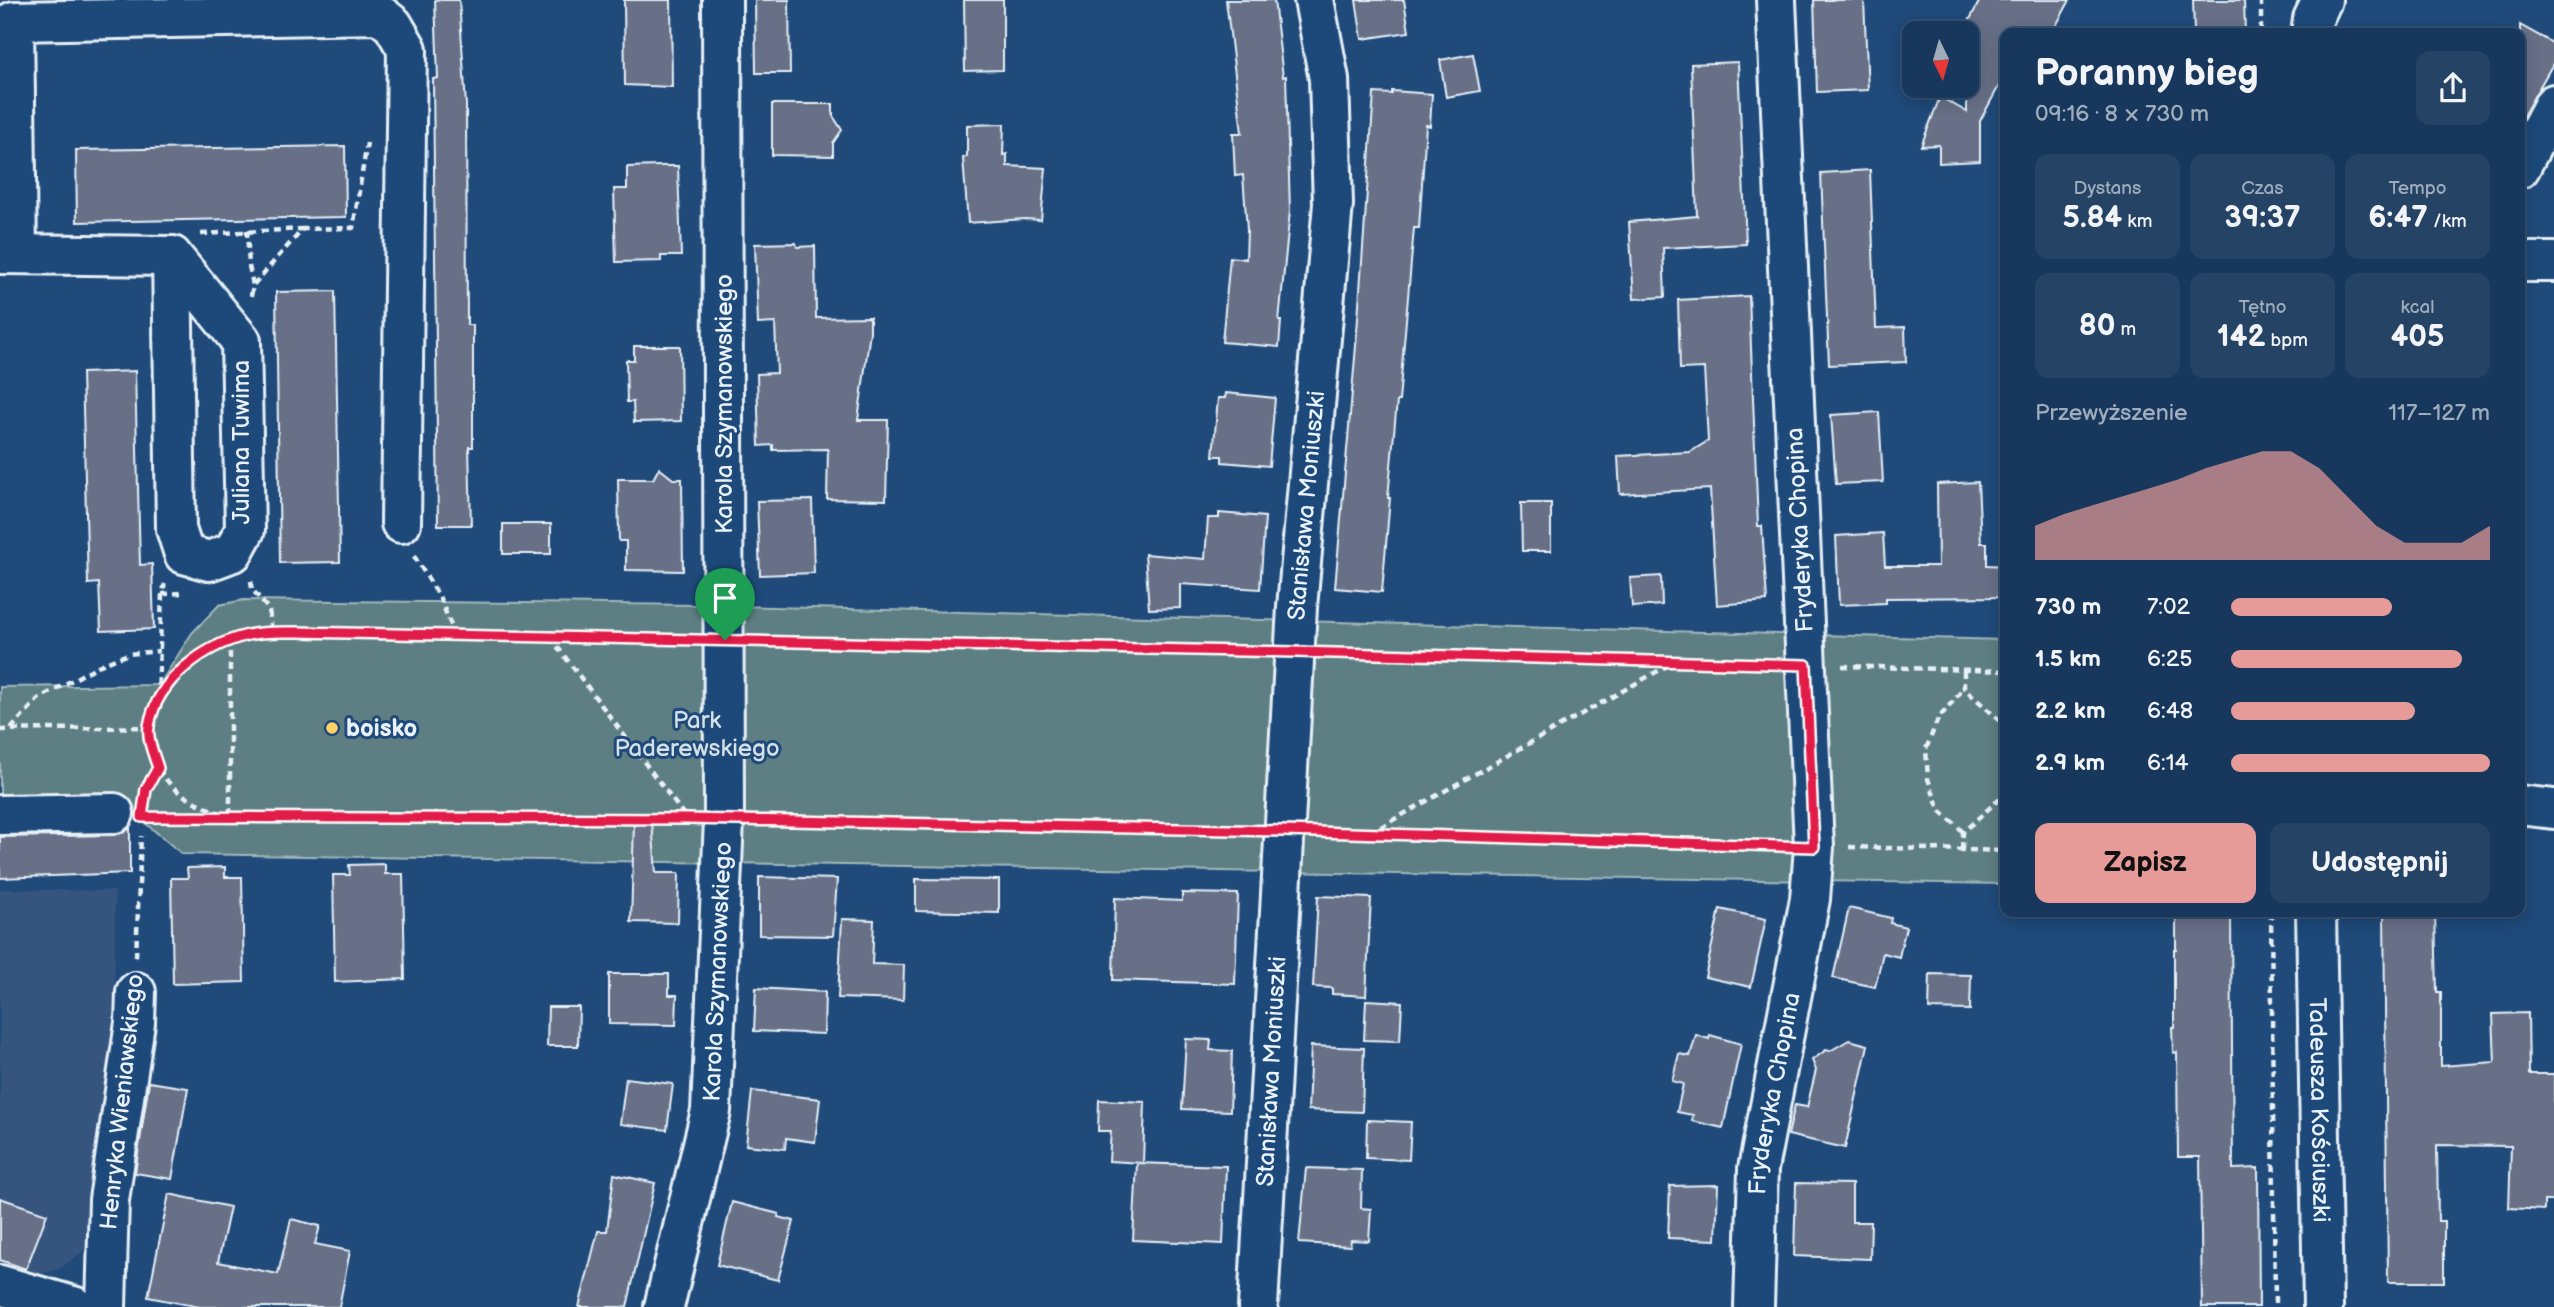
<!DOCTYPE html>
<html lang="pl">
<head>
<meta charset="utf-8">
<style>
  body { margin:0; font-family:"Balsamiq Sans",sans-serif; background:#244365; color:#f1f3f6; height:100vh; display:flex; flex-direction:column; font-size:26px; white-space:nowrap }
  * { box-sizing:border-box; margin:0 }
  p { font-size:23px; color:#9eacbb }
  .icon { flex:none; width:38px; height:38px; fill:none; stroke:currentColor; stroke-width:2; stroke-linecap:round; stroke-linejoin:round }
  .map { position:relative; flex:1; overflow:hidden }
  .panel { position:absolute; left:2000px; top:28px; width:525px; height:889px; display:flex; flex-direction:column; background:#17385c; border-radius:14px; box-shadow:0 4px 18px #0003,0 0 0 2px #365272 }
  .panel>* { flex:none }
  .needle { width:46px; rotate:175deg }
  .controls { position:absolute; left:1902px; top:21px; display:grid; gap:14px }
  .controls a { display:grid; place-items:center; width:77px; height:77px; border-radius:14px; background:#17385c; box-shadow:0 4px 18px #0003,0 0 0 2px #365272; font-size:35px }
  .pin { position:absolute; display:grid; place-items:center; width:60px; height:60px; color:#fff; margin:-72px -30px; border-radius:50% 50% 50% 0; rotate:-45deg; box-shadow:0 0 7px #0007 }
  .pin .icon { rotate:45deg }
  .round { display:grid; place-items:center; flex:none; width:74px; height:74px; border-radius:14px; background:#244365 }
  .headline { display:flex; align-items:center; justify-content:space-between; height:119px; padding:0 35px }
  h1 { font-size:38px; font-weight:700; line-height:52px }
  .stats { display:grid; grid-template-columns:repeat(3,1fr); gap:10px; height:119px; padding:7px 35px }
  .stats div { display:grid; align-content:center; border-radius:14px; background:#244365; text-align:center }
  .stats b { font-size:30px; font-weight:700 }
  .stats small { font-size:19px; font-weight:400 }
  .stats p { font-size:19px }
  .chart { height:196px; padding:14px 35px }
  .chart p { display:flex; justify-content:space-between }
  .chart svg { width:100%; height:126px; margin-top:7px; fill:#e69b98; opacity:.7 }
  .action { display:flex; gap:14px; margin-top:auto; padding:14px 35px }
  .action a { flex:1; height:80px; border-radius:14px; background:#e69b98; color:#111; font-size:28px; font-weight:700; line-height:80px; text-align:center }
  .action a+a { background:#244365; color:#f1f3f6 }
  ul { padding:0 35px; list-style:none; font-size:23px }
  li { display:grid; grid-template-columns:112px 84px 1fr; align-items:center; height:52px }
  li i { height:18px; border-radius:9px; background:#e69b98 }
  .map>svg:first-child { display:block }
  .built { fill:#35557e }
  .green { fill:#5d7e82; stroke:#a2b8bd; stroke-width:2 }
  .building { fill:#677088; stroke:#e8f1f8; stroke-width:2 }
  .lines { fill:none; stroke-linecap:round; stroke-linejoin:round }
  .minor-casing { stroke:#e8f1f8; stroke-width:44 }
  .path { stroke:#e8f1f8; stroke-width:4.5; stroke-dasharray:7 5; stroke-linecap:butt }
  .minor { stroke:#1f4a7a; stroke-width:38 }
  .route-casing { stroke:#fff; stroke-width:14 }
  .route { stroke:#e11d48; stroke-width:9 }
  .poi-dot { fill:#ffd166; stroke:#1f4a7a; stroke-width:2.5 }
  .labels { text-anchor:middle; dominant-baseline:central; stroke-width:6; stroke-linejoin:round; paint-order:stroke }
  .street-label { font-size:24px; fill:#e8f1f8; stroke:#1f4a7a }
  .park-label { font-size:24px; fill:#d3e0e6; stroke:#1f4a7a }
  .poi-label { font-size:24px; font-weight:bold; fill:#e8f1f8; stroke:#1f4a7a; text-anchor:start }
</style>
</head>
<body>
<div class="map">
<svg width="2554" height="1307" viewBox="0 0 2554 1307">
  <rect width="100%" height="100%" fill="#1f4a7a"/>
  <filter id="ink" filterUnits="userSpaceOnUse"><feTurbulence type="fractalNoise" baseFrequency=".0143" numOctaves="2"/><feDisplacementMap in="SourceGraphic" scale="14" xChannelSelector="R" yChannelSelector="G"/><feConvolveMatrix kernelMatrix="1 2 1 2 8 2 1 2 1" color-interpolation-filters="sRGB"/></filter>
  <g filter="url(#ink)">
    <path class="built" d="M0 889 115 891 114 1055 93 1244 59 1269 32 1277 0 1264Z"/>
    <path class="green" d="M244 600 697 605 2005 640V884L182 854 125 806 0 808V687L159 685 192 633 219 605Z"/>
    <path class="building" d="M435 0H459L466 105 467 325H473V447H469L471 525H438L433 79 438 78Z
      M624 0H671L672 87 625 85Z
      M755 0H789L790 73H756Z
      M964 0H1003V70L965 71Z
      M1226 0H1274L1283 77 1286 76 1290 211 1279 321H1281L1279 347 1222 342 1230 257 1246 259 1247 230 1243 175 1235 176 1233 133H1242Z
      M1356 0H1404L1409 32 1362 39Z
      M1814 0H1864L1868 90 1817 92Z
      M1980 0H2070L2052 33H2006V73L1980 121V161L1939 163V145L1921 146 1940 97 1967 112V25Z
      M2193 0H2244L2245 33H2194Z
      M2520 25 2554 44V62L2520 121Z
      M1473 54 1480 91 1446 97 1440 60Z
      M1738 62 1746 244 1663 248 1665 297 1634 299 1629 222 1697 216 1691 64Z
      M1392 91 1432 94 1430 126 1426 125 1419 228H1414L1399 401H1397L1388 498H1390L1382 592 1335 588 1356 346 1374 93 1392 94Z
      M772 104H833V116L842 130 833 143V156L772 155Z
      M1004 124 1003 155 1007 154V166L1046 168 1041 220 1025 219 968 223 963 158 967 157V125Z
      M345 146 346 217 77 222 76 150Z
      M660 166H678L681 256H661V261L616 262 614 189H627V167Z
      M1870 170 1876 328 1905 327 1906 362 1829 365 1821 173Z
      M796 243 797 247 815 246 816 318 870 317V332L858 420H888L886 500 827 499 828 449 773 450V445L759 446 757 374 777 373 775 323 758 324 755 244Z
      M335 291 340 562 280 563 276 292Z
      M1749 296 1758 526H1762L1767 601 1717 605 1710 489 1620 494 1618 456 1690 452 1708 441 1704 368 1680 369 1678 300Z
      M634 346H680L681 421 634 422 633 402H627L626 360H634Z
      M135 371 140 565 152 564 154 629 101 631 99 583 88 584 82 373Z
      M1226 393 1275 398 1269 466 1222 462V456H1213L1218 398H1225Z
      M1879 412 1883 482 1836 484 1831 415Z
      M659 468 673 479H682L683 571 626 570V541H619L618 479H653Z
      M1978 482 1981 543H1987V565L2006 566V597L1886 598V603L1839 605 1836 536 1883 533 1885 566H1938L1937 484Z
      M812 500 814 573 760 575 757 501Z
      M1521 503H1551V551H1522Z
      M1219 513 1265 517 1260 589 1180 584V608L1149 609 1145 554 1205 559 1208 518H1219Z
      M503 524H551V554H503Z
      M1661 576 1662 605 1632 607 1630 578Z
      M652 822 656 873H679L678 923 631 922 634 823Z
      M130 827V873L0 878V837L114 835 125 832Z
      M385 864V874H403L405 979 335 982 333 875H350L349 865Z
      M225 867V877H242L244 982 173 984 171 878H188L187 868Z
      M759 877 837 879 833 936 759 935Z
      M916 879 999 880V913L916 911Z
      M1182 893 1238 894 1235 984 1113 980 1115 898 1182 901Z
      M1318 896 1371 898 1366 996 1332 994V988L1313 987Z
      M1849 908 1891 918 1890 923 1906 927 1899 957 1883 953 1875 987 1833 978Z
      M1720 909 1766 919 1751 987 1705 977Z
      M2384 912H2435L2437 992H2441V1066L2495 1062 2493 1014 2528 1013 2529 1074H2554V1201H2544V1210L2509 1208 2511 1146 2437 1145 2438 1221H2444V1282H2388Z
      M2231 916 2233 1169 2258 1168 2259 1307H2202L2200 1157H2178L2177 1052 2173 1053 2172 1027H2174V949H2176V917Z
      M842 919 874 920 872 964 904 965 903 1000 838 998Z
      M609 974H669V995H677L676 1025 609 1024Z
      M1930 974 1971 975 1970 1010 1929 1009Z
      M756 988 825 992 824 1034 754 1031Z
      M1366 1000 1402 1002 1400 1041 1364 1040Z
      M548 1007H579L578 1046H547Z
      M1696 1035 1709 1039 1710 1035 1741 1044 1723 1128 1692 1121 1693 1115 1677 1112 1683 1084 1672 1081 1679 1054 1690 1056Z
      M1186 1039 1211 1040 1210 1050 1232 1051 1230 1111 1182 1109Z
      M1849 1040 1868 1045 1845 1148 1788 1135 1795 1105 1807 1107 1816 1070 1812 1060 1826 1050 1830 1051Z
      M1311 1046 1364 1048 1362 1112 1308 1110Z
      M626 1078 673 1084 667 1130 620 1124Z
      M149 1082 188 1088 172 1179 135 1173Z
      M752 1091 820 1099 815 1142 786 1138 785 1149 746 1145Z
      M1099 1100 1145 1102 1143 1163 1109 1161 1111 1131H1098Z
      M1367 1120 1411 1122 1409 1160 1366 1158Z
      M1137 1163 1226 1166 1223 1244 1133 1240Z
      M1306 1168 1362 1170 1361 1208 1371 1209 1369 1241 1351 1240 1350 1246 1299 1243Z
      M614 1174 655 1183 627 1307H579L598 1231H607Z
      M1796 1183 1852 1184V1222H1871L1870 1259 1794 1256Z
      M1718 1185 1716 1240 1668 1238 1670 1186Z
      M169 1194 230 1207 218 1262 278 1274 291 1219 320 1226 315 1244 350 1251 339 1307H200L148 1297Z
      M0 1198 47 1214 26 1269 0 1260Z
      M732 1202 779 1214 778 1217 794 1221 778 1280 717 1265Z"/>
    <g class="lines">
      <g class="minor-casing">
        <g id="minor">
          <path d="M2311 33 2313 19 2322 0"/>
          <path d="M2520 168 2554 104"/>
          <path d="M0 254 172 256"/>
          <path d="M17 254 14 21 379 14 393 25 407 49 401 523"/>
          <path d="M172 256 241 341 245 530 233 552 209 561 184 554 176 529Z"/>
          <path d="M2520 262H2554"/>
          <path d="M2520 805 2554 809"/>
          <path d="M0 815 114 813"/>
          <path id="s1" d="M2316 912 2323 1307"/>
          <path d="M0 1285 76 1307"/>
          <path d="M106 1307 109 1200 135 1023 136 992"/>
          <path id="s2" d="M664 1307 711 1111 724 820 722 0"/>
          <path id="s3" d="M1258 1307 1297 607 1333 204 1329 79 1314 0"/>
          <path id="s4" d="M1754 1307 1758 1169 1810 899 1814 847 1776 0"/>
        </g>
      </g>
      <path class="path" d="M2261 0V33
        M247 230 249 266 253 285
        M201 234 303 229
        M251 296 253 285 303 229 353 228 367 143
        M414 556 439 596 455 635
        M251 581 252 589 269 610 272 632
        M162 594 183 593
        M550 637 687 819
        M757 640 1259 651
        M1328 652 1770 664
        M1842 666 2006 671
        M1964 670V688L2006 726
        M158 697 162 594 165 584
        M11 729 38 699 98 666 128 654 159 651
        M0 730 149 727
        M145 796 146 789 158 768
        M149 817 230 818V641
        M689 819 230 818C211 809 188 801 173 787 111 726 184 648 249 634 264 631 281 632 297 632L689 639
        M757 821 1249 830
        M1321 832 1781 846
        M1963 832 1939 809 1928 779 1926 749 1938 719 1964 688
        M1370 833 1674 662
        M1849 847 2006 851
        M1962 849 1963 832 2006 793
        M2271 912 2275 1307
        M136 957 141 836"/>
      <use href="#minor" class="minor"/>
    </g>
  </g>
  <g class="lines" filter="url(#ink)">
    <g class="route-casing">
      <path id="route" d="M297 632 1295 652 1806 665 1814 847 1283 831 687 819 142 817 146 789 158 768C154 755 147 740 149 726 157 679 205 645 248 635 264 631 281 632 297 632Z"/>
    </g>
    <use href="#route" class="route"/>
  </g>
  <circle class="poi-dot" cx="332" cy="728" r="7"/>
  <g class="labels">
    <g class="street-label">
      <text transform="translate(724 404) rotate(-90)">Karola Szymanowskiego</text>
      <text transform="translate(241 442) rotate(-90)">Juliana Tuwima</text>
      <text stroke="none"><textPath href="#s3" startOffset="803">Stanisława Moniuszki</textPath></text>
      <text transform="translate(1800 530) rotate(-93)">Fryderyka Chopina</text>
      <text stroke="none"><textPath href="#s2" startOffset="341">Karola Szymanowskiego</textPath></text>
      <text stroke="none"><textPath href="#s3" startOffset="236">Stanisława Moniuszki</textPath></text>
      <text stroke="none"><textPath href="#s4" startOffset="215">Fryderyka Chopina</textPath></text>
      <text transform="translate(122 1102) rotate(-84)">Henryka Wieniawskiego</text>
      <text stroke="none"><textPath href="#s1" startOffset="198">Tadeusza Kościuszki</textPath></text>
    </g>
    <g class="park-label">
      <text x="697" y="720">Park<tspan x="697" dy="28">Paderewskiego</tspan></text>
    </g>
    <g class="poi-label">
      <text x="346" y="728">boisko</text>
    </g>
  </g>
</svg>
<div class="controls">
<a><svg class="needle" viewBox="-14 -14 28 28"><path d="M0-13l5 13h-10z" fill="#e53935"/><path d="M0 13l5-13h-10z" fill="#9eacbb"/></svg></a>
</div>
<div class="pin" style="left:725px;top:640px;background:#1e9e55"><svg class="icon" aria-label="arrive" viewBox="0 0 24 24"><path d="M6 21V4h12l-3 4 3 4H6"/></svg></div>
<section class="panel">
<div class="headline"><div><h1>Poranny bieg</h1><p>09:16 · 8 × 730 m</p></div><a class="round"><svg class="icon" aria-label="share" viewBox="0 0 24 24"><path d="M12 15V3M7 8l5-5 5 5M5 13v7h14v-7"/></svg></a></div>
<div class="stats">
<div><p>Dystans</p><b>5.84<small> km</small></b></div>
<div><p>Czas</p><b>39:37</b></div>
<div><p>Tempo</p><b>6:47<small> /km</small></b></div>
</div>
<div class="stats">
<div><b>80<small> m</small></b></div>
<div><p>Tętno</p><b>142<small> bpm</small></b></div>
<div><p>kcal</p><b>405</b></div>
</div>
<div class="chart"><p><span>Przewyższenie</span>117–127 m</p>
<svg viewBox="0 0 160 44" preserveAspectRatio="none"><path d="M0 44V32L10 28L20 25L30 22L40 19L50 16L60 12L70 9L80 6L90 6L100 12L110 22L120 32L130 38L140 38L150 38L160 32V44z"/></svg>
</div>
<ul>
<li><b>730 m</b>7:02<i style="width:62%"></i></li>
<li><b>1.5 km</b>6:25<i style="width:89%"></i></li>
<li><b>2.2 km</b>6:48<i style="width:71%"></i></li>
<li><b>2.9 km</b>6:14<i style="width:100%"></i></li>
</ul>
<div class="action"><a>Zapisz</a><a>Udostępnij</a></div>
</section>
</div>
</body>
</html>
